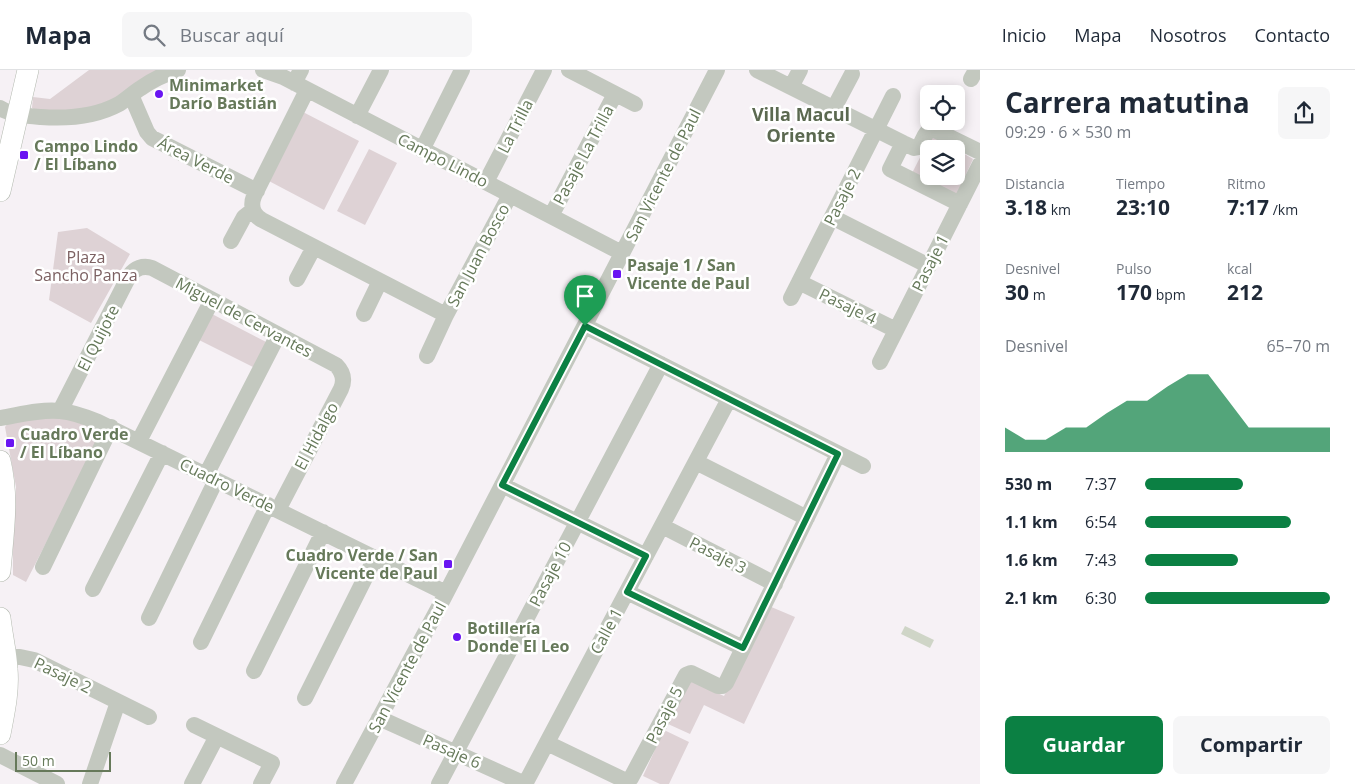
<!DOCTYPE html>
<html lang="es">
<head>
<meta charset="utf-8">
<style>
  body { margin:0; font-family:"Open Sans",sans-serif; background:#f6f6f7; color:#1f2937; height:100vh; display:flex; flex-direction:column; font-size:19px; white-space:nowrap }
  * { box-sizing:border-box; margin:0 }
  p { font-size:16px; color:#747a83 }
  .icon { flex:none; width:28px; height:28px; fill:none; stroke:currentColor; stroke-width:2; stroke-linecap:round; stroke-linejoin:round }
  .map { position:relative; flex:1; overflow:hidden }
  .details { display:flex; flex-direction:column; background:#fff; width:375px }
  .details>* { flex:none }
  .buttons { position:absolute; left:920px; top:15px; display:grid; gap:10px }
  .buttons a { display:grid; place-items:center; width:45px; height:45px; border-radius:8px; background:#fff; box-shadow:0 2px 12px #0003; font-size:25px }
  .scale { position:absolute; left:15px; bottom:12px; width:96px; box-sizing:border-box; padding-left:5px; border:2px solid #66795a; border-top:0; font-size:14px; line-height:18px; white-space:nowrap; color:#66795a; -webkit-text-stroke:4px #fff; paint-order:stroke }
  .pin { position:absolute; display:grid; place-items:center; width:42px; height:42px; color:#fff; margin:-51px -21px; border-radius:50% 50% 50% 0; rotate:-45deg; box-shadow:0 0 5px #0007 }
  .pin .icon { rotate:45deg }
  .round { display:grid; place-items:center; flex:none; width:52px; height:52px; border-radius:8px; background:#f6f6f7 }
  .headline { display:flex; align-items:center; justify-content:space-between; height:85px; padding:0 25px }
  h1 { font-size:28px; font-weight:700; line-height:38px }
  .metrics { display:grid; grid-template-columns:repeat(3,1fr); gap:8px; height:85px; padding:5px 25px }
  .metrics div { display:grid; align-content:center }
  .metrics b { font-size:21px; font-weight:700 }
  .metrics small { font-size:14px; font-weight:400 }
  .metrics p { font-size:14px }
  .chart { height:140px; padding:10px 25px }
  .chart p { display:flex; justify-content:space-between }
  .chart svg { width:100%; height:90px; margin-top:5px; fill:#0b8043; opacity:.7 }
  .cta { display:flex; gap:10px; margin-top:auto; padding:10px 25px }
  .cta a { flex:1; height:58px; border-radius:8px; background:#0b8043; color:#fff; font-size:20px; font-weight:700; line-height:58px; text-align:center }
  .cta a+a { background:#f6f6f7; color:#1f2937 }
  ul { padding:0 25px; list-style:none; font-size:16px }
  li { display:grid; grid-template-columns:80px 60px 1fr; align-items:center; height:38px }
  li i { height:12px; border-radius:6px; background:#0b8043 }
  header { display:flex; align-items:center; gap:30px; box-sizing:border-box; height:70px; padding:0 25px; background:#fff; border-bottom:1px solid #e0e1e3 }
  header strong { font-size:24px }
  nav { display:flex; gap:28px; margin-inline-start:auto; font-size:18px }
  .search { width:350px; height:45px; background:#f6f6f7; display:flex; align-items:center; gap:12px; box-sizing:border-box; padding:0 18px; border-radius:8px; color:#747a83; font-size:19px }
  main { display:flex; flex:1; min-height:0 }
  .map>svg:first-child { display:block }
  .green { fill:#ded2d5 }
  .water { fill:#cfd5c7 }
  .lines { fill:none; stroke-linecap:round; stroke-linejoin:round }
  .major-casing { stroke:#b4bab0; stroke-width:22 }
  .minor { stroke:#c3c8bf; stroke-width:16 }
  .major { stroke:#fff; stroke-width:21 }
  .route-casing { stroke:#fff; stroke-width:10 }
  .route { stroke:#0b8043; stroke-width:6 }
  .poi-dot { fill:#6a15f2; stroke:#fff; stroke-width:2 }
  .labels { text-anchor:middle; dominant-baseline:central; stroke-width:5; stroke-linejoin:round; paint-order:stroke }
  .poi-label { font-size:16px; font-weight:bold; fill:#66795a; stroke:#fff; text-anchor:start }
  .street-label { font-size:16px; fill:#66795a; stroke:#fff }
  .park-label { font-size:16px; fill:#7c6162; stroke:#fff }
  .neighbourhood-label { font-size:18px; font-weight:bold; fill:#5b6950; stroke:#fff }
</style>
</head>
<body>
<header>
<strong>Mapa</strong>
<div class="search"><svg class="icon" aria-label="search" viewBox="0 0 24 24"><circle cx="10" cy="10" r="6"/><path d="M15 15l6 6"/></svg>Buscar aquí</div>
<nav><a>Inicio</a><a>Mapa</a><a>Nosotros</a><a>Contacto</a></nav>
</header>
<main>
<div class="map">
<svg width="980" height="714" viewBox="0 0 980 714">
  <rect width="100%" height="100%" fill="#f6f1f5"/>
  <path class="green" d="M89 0H163L118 29 90 40 40 43 32 38 33 27 50 29Z
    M303 42 359 71 324 140 267 110Z
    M931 66 955 79H929V106H956V79L973 89 955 128 910 107Z
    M369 79 397 93 365 155 337 141Z
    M87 158 130 184 91 253 49 230 58 162Z
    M212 244 270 274 257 299 199 270Z
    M56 345 82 353 102 364 26 512 13 505V475L16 417 5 357 11 349Z
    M769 536 795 547 744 654 704 635 690 664 668 654 689 610 724 626Z
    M664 660 689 672 669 714H660L643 706Z"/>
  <path class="water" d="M905 556 934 570 930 578 901 564Z"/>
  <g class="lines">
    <g class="major-casing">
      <path id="major" d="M0 121 28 0
        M0 391C9 428 3 464 0 501
        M0 548C2 565 6 582 7 599 9 621 4 643 0 664"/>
    </g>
    <path class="minor" d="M263 0 283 7 622 183
      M569 0 635 34
      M757 0 903 73 890 99 960 134
      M971 9 976 0
      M294 13 301 0
      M791 17 800 0
      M307 20 254 126C250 136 253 145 262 150L446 245
      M131 25 147 62 152 68 257 121
      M0 38C11 45 27 46 41 47 68 49 95 47 119 34 127 29 133 23 141 18 152 10 165 4 178 0
      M834 38 852 4
      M357 46 381 0
      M903 73 914 78 919 77C923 71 925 60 933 59L980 82
      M422 80 462 0
      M486 112 544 0
      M551 146 615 24
      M832 147 929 196
      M231 171 244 147 253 140
      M297 209 314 177
      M799 212 896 260
      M791 228 893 26
      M364 244 380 211
      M585 256 863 396
      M427 286 446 245 510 125
      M880 292 980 94
      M60 341 129 206C135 198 143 195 152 198L336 295C343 302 345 310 341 319L278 440
      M0 348C19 345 40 339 60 341 73 342 86 347 98 352L446 523
      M139 371 212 230
      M696 392 807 448
      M206 405 278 265
      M502 415 646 486
      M662 456 775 514
      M43 497 111 357
      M93 519 162 383
      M627 522 743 578
      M149 548 216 410
      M201 572 268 435
      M6 587H20L34 590 149 647
      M254 601 323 462
      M305 628 375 488
      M379 648 525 714
      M194 655 272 693 261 714
      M547 673 624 710 631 708 686 605 691 603 693 604 718 616H722L726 613 838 384
      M0 685 57 714
      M90 714 118 632
      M192 714 217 666
      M344 714 440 535 717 0
      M439 714 661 294
      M525 714 729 329"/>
    <use href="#major" class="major"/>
  </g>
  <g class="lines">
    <g class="route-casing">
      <path id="route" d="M585 256 838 384 743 578 627 522 646 486 502 415Z"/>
    </g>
    <use href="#route" class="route"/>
  </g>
  <g class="poi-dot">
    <circle cx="159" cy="24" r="5"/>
    <rect x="19" y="80" width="10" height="10" rx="2.5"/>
    <rect x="612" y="199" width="10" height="10" rx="2.5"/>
    <rect x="5" y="368" width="10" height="10" rx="2.5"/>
    <rect x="443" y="489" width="10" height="10" rx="2.5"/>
    <circle cx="457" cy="567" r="5"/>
  </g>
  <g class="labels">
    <g class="poi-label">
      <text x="169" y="15">Minimarket<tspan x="169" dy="18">Darío Bastián</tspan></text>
      <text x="34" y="76">Campo Lindo<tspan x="34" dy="18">/ El Líbano</tspan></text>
      <text x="627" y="195">Pasaje 1 / San<tspan x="627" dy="18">Vicente de Paul</tspan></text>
      <text x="20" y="364">Cuadro Verde<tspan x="20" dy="18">/ El Líbano</tspan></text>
      <text x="438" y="485" text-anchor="end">Cuadro Verde / San<tspan x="438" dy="18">Vicente de Paul</tspan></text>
      <text x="467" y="558">Botillería<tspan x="467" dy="18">Donde El Leo</tspan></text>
    </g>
    <g class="street-label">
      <text transform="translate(515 56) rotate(-63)">La Trilla</text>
      <text transform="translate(583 85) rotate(-62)">Pasaje La Trilla</text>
      <text transform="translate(196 90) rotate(27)">Área Verde</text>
      <text transform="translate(443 90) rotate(27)">Campo Lindo</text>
      <text transform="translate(663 105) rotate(-63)">San Vicente de Paul</text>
      <text transform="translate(842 127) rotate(-63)">Pasaje 2</text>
      <text transform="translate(478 185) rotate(-62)">San Juan Bosco</text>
      <text transform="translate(930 193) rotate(-63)">Pasaje 1</text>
      <text transform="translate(848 236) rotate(26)">Pasaje 4</text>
      <text transform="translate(244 247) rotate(28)">Miguel de Cervantes</text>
      <text transform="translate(98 268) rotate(-63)">El Quijote</text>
      <text transform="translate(316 366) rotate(-62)">El Hidalgo</text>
      <text transform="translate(227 415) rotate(26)">Cuadro Verde</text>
      <text transform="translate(718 485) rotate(27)">Pasaje 3</text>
      <text transform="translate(550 504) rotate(-62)">Pasaje 10</text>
      <text transform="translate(606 561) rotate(-62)">Calle 1</text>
      <text transform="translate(407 597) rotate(-62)">San Vicente de Paul</text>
      <text transform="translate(63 605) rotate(26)">Pasaje 2</text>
      <text transform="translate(664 645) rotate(-63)">Pasaje 5</text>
      <text transform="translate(452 681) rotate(24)">Pasaje 6</text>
    </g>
    <g class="park-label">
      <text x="86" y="187">Plaza<tspan x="86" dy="18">Sancho Panza</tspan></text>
    </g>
    <g class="neighbourhood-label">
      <text x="801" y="44">Villa Macul<tspan x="801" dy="21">Oriente</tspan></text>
    </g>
  </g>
</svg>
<div class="buttons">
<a><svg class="icon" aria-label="locate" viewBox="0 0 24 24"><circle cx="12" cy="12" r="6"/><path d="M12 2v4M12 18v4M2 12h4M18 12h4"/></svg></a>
<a><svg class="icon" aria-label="layers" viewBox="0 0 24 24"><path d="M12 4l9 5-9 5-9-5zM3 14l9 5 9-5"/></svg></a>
</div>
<div class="scale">50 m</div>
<div class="pin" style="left:585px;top:256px;background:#1e9e55"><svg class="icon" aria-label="arrive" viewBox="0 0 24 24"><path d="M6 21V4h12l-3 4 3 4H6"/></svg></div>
</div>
<section class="details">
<div class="headline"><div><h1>Carrera matutina</h1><p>09:29 · 6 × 530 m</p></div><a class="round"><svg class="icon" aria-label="share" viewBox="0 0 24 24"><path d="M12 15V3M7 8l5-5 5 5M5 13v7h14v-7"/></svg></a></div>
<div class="metrics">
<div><p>Distancia</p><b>3.18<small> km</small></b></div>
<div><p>Tiempo</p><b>23:10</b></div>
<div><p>Ritmo</p><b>7:17<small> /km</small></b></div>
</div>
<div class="metrics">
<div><p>Desnivel</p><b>30<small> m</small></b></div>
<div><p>Pulso</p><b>170<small> bpm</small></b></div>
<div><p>kcal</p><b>212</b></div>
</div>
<div class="chart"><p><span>Desnivel</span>65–70 m</p>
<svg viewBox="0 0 160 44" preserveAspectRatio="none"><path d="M0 44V32L10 38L20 38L30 32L40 32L50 25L60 19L70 19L80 12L90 6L100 6L110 19L120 32L130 32L140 32L150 32L160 32V44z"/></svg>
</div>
<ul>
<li><b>530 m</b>7:37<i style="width:53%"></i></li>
<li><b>1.1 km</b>6:54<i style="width:79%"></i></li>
<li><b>1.6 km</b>7:43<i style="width:50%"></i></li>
<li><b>2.1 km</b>6:30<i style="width:100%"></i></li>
</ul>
<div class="cta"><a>Guardar</a><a>Compartir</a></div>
</section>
</main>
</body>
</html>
